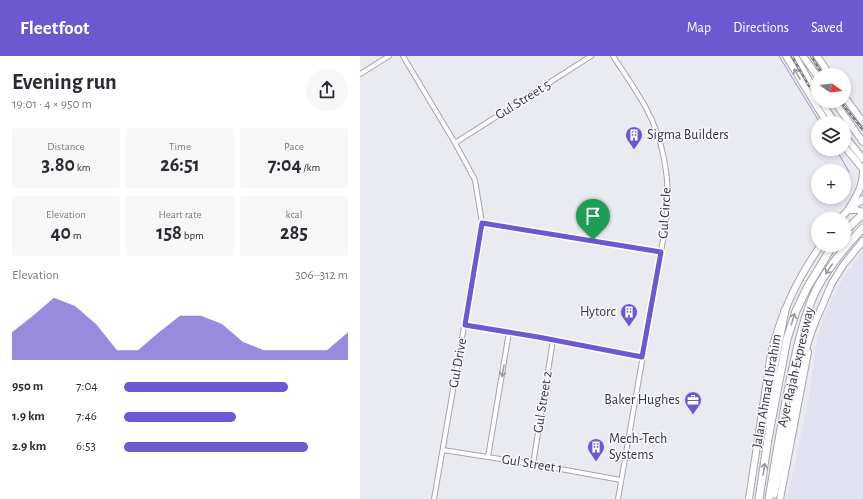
<!DOCTYPE html>
<html lang="en">
<head>
<meta charset="utf-8">
<style>
  body { margin:0; font-family:"Alegreya Sans",sans-serif; background:#f7f7f7; color:#2b2b33; height:100vh; display:flex; flex-direction:column; font-size:15px; white-space:nowrap }
  * { box-sizing:border-box; margin:0 }
  p { font-size:13px; color:#7c7c81 }
  .icon { flex:none; width:22px; height:22px; fill:none; stroke:currentColor; stroke-width:2; stroke-linecap:round; stroke-linejoin:round }
  .map { position:relative; flex:1; overflow:hidden }
  .sheet { display:flex; flex-direction:column; background:#fff; width:360px }
  .sheet>* { flex:none }
  .needle { width:26px; rotate:104deg }
  .fabs { position:absolute; left:451px; top:12px; display:grid; gap:8px }
  .fabs a { display:grid; place-items:center; width:40px; height:40px; border-radius:50%; background:#fff; box-shadow:0 2px 6px #0003; font-size:20px }
  .pin { position:absolute; display:grid; place-items:center; width:34px; height:34px; color:#fff; margin:-41px -17px; border-radius:50% 50% 50% 0; rotate:-45deg; box-shadow:0 0 4px #0007 }
  .pin .icon { rotate:45deg }
  .round { display:grid; place-items:center; flex:none; width:42px; height:42px; border-radius:21px; background:#f7f7f7 }
  .head { display:flex; align-items:center; justify-content:space-between; height:68px; padding:0 12px }
  h1 { font-size:22px; font-weight:700; line-height:30px }
  .figures { display:grid; grid-template-columns:repeat(3,1fr); gap:6px; height:68px; padding:4px 12px }
  .figures div { display:grid; align-content:center; border-radius:4px; background:#f7f7f7; text-align:center }
  .figures b { font-size:20px; font-weight:700 }
  .figures small { font-size:11px; font-weight:400 }
  .figures p { font-size:11px }
  .chart { height:112px; padding:8px 12px }
  .chart p { display:flex; justify-content:space-between }
  .chart svg { width:100%; height:72px; margin-top:4px; fill:#6c59d2; opacity:.7 }
  ul { padding:0 12px; list-style:none; font-size:13px }
  li { display:grid; grid-template-columns:64px 48px 1fr; align-items:center; height:30px }
  li i { height:10px; border-radius:5px; background:#6c59d2 }
  header { display:flex; align-items:center; gap:24px; box-sizing:border-box; height:56px; padding:0 20px; background:#6c59d2; color:#fff }
  header strong { font-size:19px }
  nav { display:flex; gap:22px; margin-inline-start:auto; font-size:14px }
  main { display:flex; flex:1; min-height:0 }
  .map>svg:first-child { display:block }
  .built { fill:#e1e1f0 }
  .lines { fill:none; stroke-linecap:round; stroke-linejoin:round }
  .stream { stroke:#9a99c2; stroke-width:1 }
  .street-casing { stroke:#a5a5ac; stroke-width:6 }
  .primary-casing { stroke:#a5a5ac; stroke-width:8 }
  .highway-casing { stroke:#a5a5ac; stroke-width:9 }
  .street { stroke:#fff; stroke-width:4 }
  .primary { stroke:#fff; stroke-width:6 }
  .highway { stroke:#fff; stroke-width:7 }
  .rail-casing { stroke:#76767a; stroke-width:2.5 }
  .rail { stroke:#f7f7ff; stroke-width:1; stroke-dasharray:3; stroke-linecap:butt }
  .oneway { stroke:#9b9b9c }
  .route-casing { stroke:#fff; stroke-width:8 }
  .route { stroke:#6c59d2; stroke-width:5 }
  .labels { text-anchor:middle; dominant-baseline:central; stroke-width:3; stroke-linejoin:round; paint-order:stroke }
  .street-label { font-size:14px; fill:#37373a; stroke:#f7f7ff }
  .poi-label { font-size:14px; fill:#37373a; stroke:#f7f7ff; text-anchor:start }
</style>
</head>
<body>
<header>
<strong>Fleetfoot</strong>
<nav><a>Map</a><a>Directions</a><a>Saved</a></nav>
</header>
<main>
<section class="sheet">
<div class="head"><div><h1>Evening run</h1><p>19:01 · 4 × 950 m</p></div><a class="round"><svg class="icon" aria-label="share" viewBox="0 0 24 24"><path d="M12 15V3M7 8l5-5 5 5M5 13v7h14v-7"/></svg></a></div>
<div class="figures">
<div><p>Distance</p><b>3.80<small> km</small></b></div>
<div><p>Time</p><b>26:51</b></div>
<div><p>Pace</p><b>7:04<small> /km</small></b></div>
</div>
<div class="figures">
<div><p>Elevation</p><b>40<small> m</small></b></div>
<div><p>Heart rate</p><b>158<small> bpm</small></b></div>
<div><p>kcal</p><b>285</b></div>
</div>
<div class="chart"><p><span>Elevation</span>306–312 m</p>
<svg viewBox="0 0 160 44" preserveAspectRatio="none"><path d="M0 44V27L10 17L20 6L30 11L40 22L50 38L60 38L70 27L80 17L90 17L100 22L110 33L120 38L130 38L140 38L150 38L160 27V44z"/></svg>
</div>
<ul>
<li><b>950 m</b>7:04<i style="width:73%"></i></li>
<li><b>1.9 km</b>7:46<i style="width:50%"></i></li>
<li><b>2.9 km</b>6:53<i style="width:82%"></i></li>
</ul>
</section>
<div class="map">
<svg width="503" height="443" viewBox="0 0 503 443">
  <rect width="100%" height="100%" fill="#eaeaf1"/>
  <path class="built" d="M503 195V443H427L448 347 456 290 462 265 471 245 482 224Z"/>
  <g class="lines">
    <path class="stream" d="M419 0 460 67
      M476 93 489 116"/>
    <g class="street-casing">
      <path id="street" d="M43 0 95 87 115 124 122 167 74 443
        M253 0C264 17 276 34 286 52 303 83 310 121 307 156 306 170 303 183 301 196L258 443
        M0 18 29 0
        M95 87 231 0
        M122 167 301 196
        M105 269 178 281 282 301
        M83 394 173 408 261 424
        M128 401 149 276
        M173 408 193 284"/>
    </g>
    <g class="primary-casing">
      <path id="primary" d="M426 0 467 67
        M435 0 458 40
        M443 0 458 21
        M457 0 470 19
        M484 40 503 66
        M461 45 475 67
        M474 45 503 86
        M484 79 503 103
        M484 90 503 113
        M488 154C497 139 503 131 503 113
        M488 154H497L503 156
        M480 163 488 154 503 143
        M453 271 472 227 484 208 503 185
        M389 443 411 297C421 258 438 221 461 189
        M420 443 448 296"/>
    </g>
    <g class="highway-casing">
      <path id="highway" d="M484 176 503 158
        M407 367 414 311 425 254
        M414 438 442 308 447 288 454 267
        M399 443 408 383 427 283 436 255 447 232 473 189
        M409 443C417 396 424 349 435 302 440 279 446 254 457 232 469 210 486 190 503 172"/>
    </g>
    <use href="#street" class="street"/>
    <use href="#primary" class="primary"/>
    <use href="#highway" class="highway"/>
    <g class="rail-casing">
      <path id="rail" d="M432 0 449 30
        M451 0 463 19
        M480 45 503 74"/>
    </g>
    <use href="#rail" class="rail"/>
  </g>
  <defs><path id="oneway-shaft" d="M-6 0H5M1.5-3L5.5 0L1.5 3" fill="none" stroke-width="1.6" stroke-linecap="round" stroke-linejoin="round"/></defs>
  <g class="oneway">
    <use href="#oneway-shaft" transform="translate(437 18) rotate(-120)"/>
    <use href="#oneway-shaft" transform="translate(469 213) rotate(124)"/>
    <use href="#oneway-shaft" transform="translate(433 263) rotate(-74)"/>
    <use href="#oneway-shaft" transform="translate(143 315) rotate(100)"/>
    <use href="#oneway-shaft" transform="translate(404 413) rotate(-81)"/>
  </g>
  <g class="lines">
    <g class="route-casing">
      <path id="route" d="M122 167 301 196 282 301 178 281 105 269Z"/>
    </g>
    <use href="#route" class="route"/>
  </g>
  <defs>
    <g id="building-pin" transform="scale(0.9)"><path d="M0 17L-7.5 6A9.5 9.5 0 1 1 7.5 6Z" fill="#6c59d2" stroke="#f7f7ff"/><path d="M-4-6H4V6H1V3H-1V6H-4ZM-2.5-4.3h1.7v1.8h-1.7ZM.8-4.3h1.7v1.8H.8ZM-2.5-1h1.7V.8h-1.7ZM.8-1h1.7V.8H.8Z" fill="#fff"/></g>
    <g id="office-pin" transform="scale(0.9)"><path d="M0 17L-7.5 6A9.5 9.5 0 1 1 7.5 6Z" fill="#6c59d2" stroke="#f7f7ff"/><path d="M-6-3h4V-5.5h4V-3h4V5H-6ZM-1-4.5V-3h2v-1.5ZM-6 0V1H6V0Z" fill="#fff"/></g>
  </defs>
  <g fill-rule="evenodd">
    <use href="#building-pin" x="274" y="79"/>
    <use href="#building-pin" x="269" y="256"/>
    <use href="#office-pin" x="333" y="344"/>
    <use href="#building-pin" x="236" y="391"/>
  </g>
  <g class="labels">
    <g class="street-label">
      <text transform="translate(163 44) rotate(-32)">Gul Street 5</text>
      <text transform="translate(305 157) rotate(-86)">Gul Circle</text>
      <text transform="translate(98 307) rotate(-80)">Gul Drive</text>
      <text transform="translate(436 311) rotate(-77)">Ayer Rajah Expressway</text>
      <text transform="translate(407 335) rotate(-80)">Jalan Ahmad Ibrahim</text>
      <text transform="translate(183 346) rotate(-81)">Gul Street 2</text>
      <text transform="translate(172 408) rotate(9)">Gul Street 1</text>
    </g>
    <g class="poi-label">
      <text x="287" y="79">Sigma Builders</text>
      <text x="256" y="256" text-anchor="end">Hytorc</text>
      <text x="320" y="344" text-anchor="end">Baker Hughes</text>
      <text x="249" y="383">Mech-Tech<tspan x="249" dy="16">Systems</tspan></text>
    </g>
  </g>
</svg>
<div class="fabs">
<a><svg class="needle" viewBox="-14 -14 28 28"><path d="M0-13l5 13h-10z" fill="#e53935"/><path d="M0 13l5-13h-10z" fill="#7c7c81"/></svg></a>
<a><svg class="icon" aria-label="layers" viewBox="0 0 24 24"><path d="M12 4l9 5-9 5-9-5zM3 14l9 5 9-5"/></svg></a>
<a>+</a>
<a>−</a>
</div>
<div class="pin" style="left:233px;top:184px;background:#1e9e55"><svg class="icon" aria-label="arrive" viewBox="0 0 24 24"><path d="M6 21V4h12l-3 4 3 4H6"/></svg></div>
</div>
</main>
</body>
</html>
